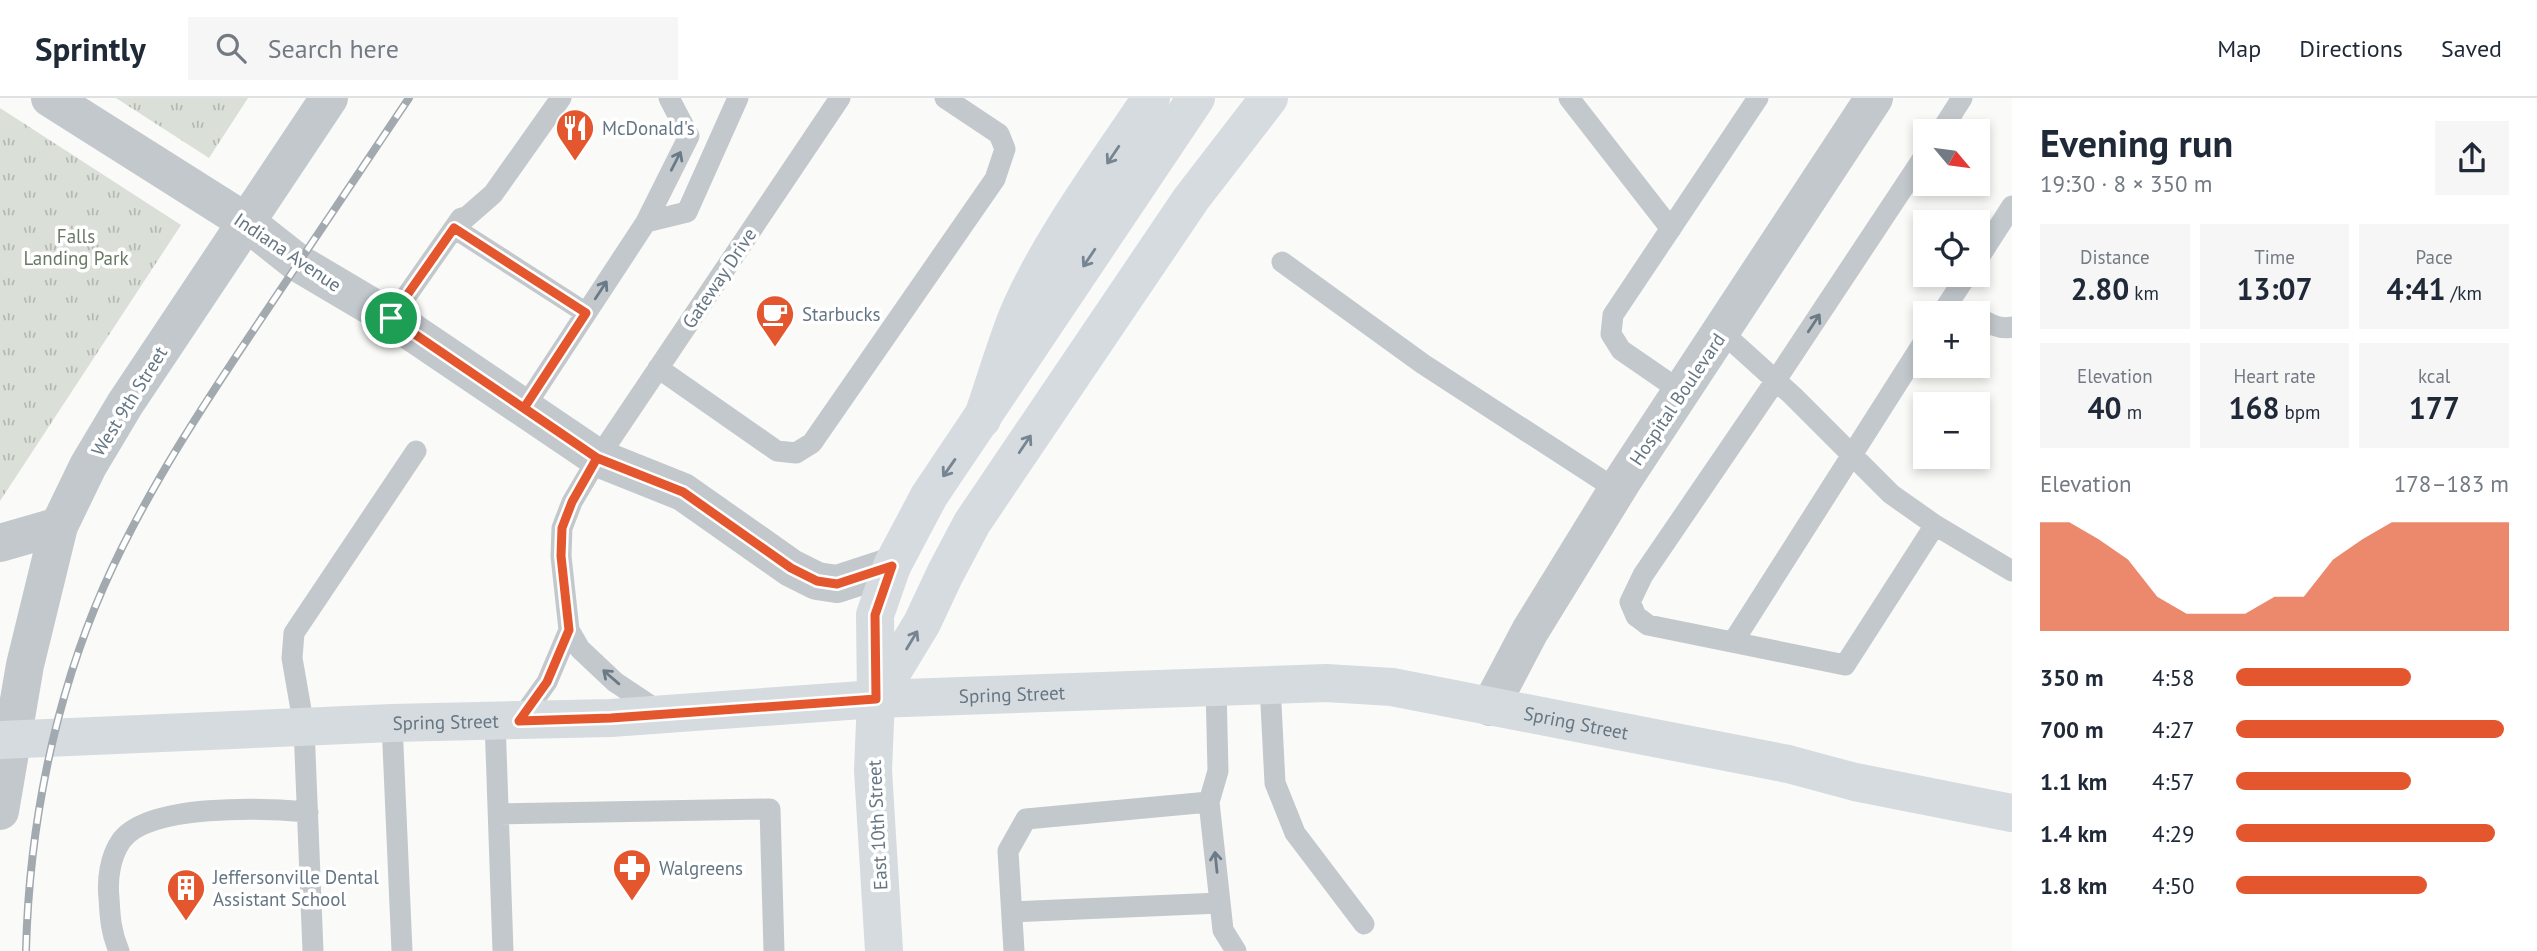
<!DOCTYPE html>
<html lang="en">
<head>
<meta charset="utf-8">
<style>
  body { margin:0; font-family:"PT Sans",sans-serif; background:#f6f6f7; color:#1f2937; height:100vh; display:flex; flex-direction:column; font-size:26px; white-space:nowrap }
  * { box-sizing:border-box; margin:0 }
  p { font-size:23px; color:#747a83 }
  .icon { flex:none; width:38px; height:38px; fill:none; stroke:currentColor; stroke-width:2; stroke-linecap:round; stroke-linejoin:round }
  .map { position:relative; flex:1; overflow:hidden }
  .side { display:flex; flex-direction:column; background:#fff; width:525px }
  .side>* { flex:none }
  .needle { width:46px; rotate:119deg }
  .controls { position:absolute; left:1913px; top:21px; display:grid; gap:14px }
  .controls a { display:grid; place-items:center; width:77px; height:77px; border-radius:0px; background:#fff; box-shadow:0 4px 10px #0003; font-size:35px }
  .pin { position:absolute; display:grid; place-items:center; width:60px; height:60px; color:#fff; margin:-30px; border:4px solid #fff; border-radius:50%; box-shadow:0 2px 7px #0007 }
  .round { display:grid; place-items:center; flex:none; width:74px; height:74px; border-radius:0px; background:#f6f6f7 }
  .head { display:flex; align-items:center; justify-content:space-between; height:119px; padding:0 28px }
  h1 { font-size:38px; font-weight:700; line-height:52px }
  .figures { display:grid; grid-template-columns:repeat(3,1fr); gap:10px; height:119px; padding:7px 28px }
  .figures div { display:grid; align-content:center; border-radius:0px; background:#f6f6f7; text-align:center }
  .figures b { font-size:30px; font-weight:700 }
  .figures small { font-size:19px; font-weight:400 }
  .figures p { font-size:19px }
  .chart { height:196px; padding:14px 28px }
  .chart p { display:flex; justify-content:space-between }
  .chart svg { width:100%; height:126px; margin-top:7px; fill:#e4572e; opacity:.7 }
  ul { padding:0 28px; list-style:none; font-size:23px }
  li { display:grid; grid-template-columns:112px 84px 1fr; align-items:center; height:52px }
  li i { height:18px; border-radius:9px; background:#e4572e }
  header { display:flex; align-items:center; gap:42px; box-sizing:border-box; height:98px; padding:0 35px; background:#fff; border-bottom:2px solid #e0e1e3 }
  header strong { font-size:33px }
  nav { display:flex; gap:38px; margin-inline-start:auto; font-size:24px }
  .search { width:490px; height:63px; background:#f6f6f7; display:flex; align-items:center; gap:18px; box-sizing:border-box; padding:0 24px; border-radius:0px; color:#747a83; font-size:26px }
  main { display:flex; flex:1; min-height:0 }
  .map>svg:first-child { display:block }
  .grass { fill:url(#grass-tufts) }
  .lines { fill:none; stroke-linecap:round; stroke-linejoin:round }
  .service { stroke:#c3c8cc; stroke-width:21 }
  .minor { stroke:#c3c8cc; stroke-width:38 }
  .tertiary { stroke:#c3c8cc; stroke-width:38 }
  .secondary { stroke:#d6dbdf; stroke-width:38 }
  .primary { stroke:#d6dbdf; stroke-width:38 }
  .motorway { stroke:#d6dbdf; stroke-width:38 }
  .rail-casing { stroke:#a2aab0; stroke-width:8 }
  .rail { stroke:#fff; stroke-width:5; stroke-dasharray:16; stroke-linecap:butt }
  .oneway { stroke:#768591 }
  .oneway2 { stroke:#6a7a87 }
  .route-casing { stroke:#fff; stroke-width:14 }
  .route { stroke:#e4572e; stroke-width:9 }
  .labels { text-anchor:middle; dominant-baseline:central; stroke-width:7; stroke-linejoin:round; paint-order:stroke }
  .poi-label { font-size:19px; fill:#657683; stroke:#fff; text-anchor:start }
  .park-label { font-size:19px; fill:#687a64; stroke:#fff }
  .street-label { font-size:19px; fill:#657683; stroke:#fff }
</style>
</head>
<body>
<header>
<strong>Sprintly</strong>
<div class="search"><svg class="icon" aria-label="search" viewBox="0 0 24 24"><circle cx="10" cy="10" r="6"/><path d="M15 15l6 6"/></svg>Search here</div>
<nav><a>Map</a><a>Directions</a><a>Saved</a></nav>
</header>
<main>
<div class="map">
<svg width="2012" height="853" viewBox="0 0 2012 853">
  <defs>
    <pattern id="grass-tufts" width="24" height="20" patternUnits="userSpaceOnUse" patternTransform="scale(1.75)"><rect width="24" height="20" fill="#dadfd7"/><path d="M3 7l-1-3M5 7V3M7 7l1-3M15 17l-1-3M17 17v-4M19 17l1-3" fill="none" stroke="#b4b9b4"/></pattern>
  </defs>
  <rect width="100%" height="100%" fill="#fafaf8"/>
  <path class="grass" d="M116 0H248L209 60Z
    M0 10 181 127 0 403Z"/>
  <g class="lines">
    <path class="service" d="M561 0 493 96 454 130 586 215
      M1569 0 1671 131
      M1941 33 1962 0
      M1925 57 1776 282 1643 477 1630 504 1636 518 1648 527 1845 567 1935 427
      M646 124 689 38 669 0
      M1978 161 2012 108
      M1282 164 1423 266 1617 392
      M1942 215 1967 177
      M1978 219C1987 225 2001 232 2012 229
      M391 220 461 120
      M1722 234 1793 298 1891 396 1935 427 2012 473
      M658 270 777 353 796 355 812 345 995 81 1005 51 999 36 945 0
      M1682 294 1621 252 1611 236 1613 217 1758 0
      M524 310 646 124 687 114 738 0
      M1733 544 1925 242
      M1270 587 1275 685 1295 735 1364 826
      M660 614 615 584 580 551 569 532 561 458 562 430 572 404 598 360 840 0
      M495 622 503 853
      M519 623 547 584 569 532
      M392 625 402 853
      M1209 704 1223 832 1236 853
      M499 716 770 711 774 853
      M1012 814 1220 805
      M119 853C111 835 110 819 109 800 107 782 110 759 121 743 148 705 265 710 308 714
      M313 853 304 629 292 560 294 535 416 353
      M1014 853 1008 753 1026 721 1209 704 1218 673 1216 589"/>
    <path class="minor" d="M50 0 246 124 298 165 391 220 598 360 683 394 791 470 817 483 837 486 892 468
      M1490 609 1530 533 1623 382 1874 0"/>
    <path class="tertiary" d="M0 445 59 428
      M0 713 25 567 59 428 88 368 125 306 329 0"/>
    <path class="secondary" id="s1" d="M0 642 392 625 611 620 876 601"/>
    <g class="primary">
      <path id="s2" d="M876 601 1326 585 1392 589 1788 666 1855 684 2012 715"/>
      <path d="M876 601 922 525 945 476 972 425 1191 101 1269 0"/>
      <path d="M884 853 873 672 876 601 875 517 892 468 929 398 1196 0"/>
    </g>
    <path class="motorway" d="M982 321C994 287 1004 252 1017 219 1048 145 1106 68 1151 0"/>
    <g class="rail-casing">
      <path id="rail" d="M26 853C29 729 54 602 104 488 147 391 206 303 265 215 313 143 361 72 409 0"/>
    </g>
    <use href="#rail" class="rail"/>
  </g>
  <defs><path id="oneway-shaft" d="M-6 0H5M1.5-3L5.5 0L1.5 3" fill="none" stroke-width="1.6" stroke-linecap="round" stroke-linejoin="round" transform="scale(1.75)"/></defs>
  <g class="oneway">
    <use href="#oneway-shaft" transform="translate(1113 57) rotate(124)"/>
    <use href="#oneway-shaft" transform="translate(1089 160) rotate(124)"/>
    <use href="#oneway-shaft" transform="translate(1025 346) rotate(-56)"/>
    <use href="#oneway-shaft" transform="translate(949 370) rotate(125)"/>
    <use href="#oneway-shaft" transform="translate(912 542) rotate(-59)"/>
  </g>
  <g class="oneway2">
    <use href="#oneway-shaft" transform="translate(676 63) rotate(-63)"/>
    <use href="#oneway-shaft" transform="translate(601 192) rotate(-57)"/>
    <use href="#oneway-shaft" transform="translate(1814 225) rotate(-57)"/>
    <use href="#oneway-shaft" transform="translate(611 579) rotate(-139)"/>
    <use href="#oneway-shaft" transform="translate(1216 764) rotate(-96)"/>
  </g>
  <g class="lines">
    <g class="route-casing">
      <path id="route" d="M391 220 597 360 572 404 562 430 561 458 569 532 547 584 519 623 611 620 876 601 875 517 892 468 837 486 817 483 791 470 683 394 597 360 524 310 586 215 454 130 391 220"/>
    </g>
    <use href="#route" class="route"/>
  </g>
  <defs>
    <g id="restaurant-pin" transform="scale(2.0125)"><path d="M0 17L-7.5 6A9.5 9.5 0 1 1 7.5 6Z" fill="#e4572e" stroke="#fff"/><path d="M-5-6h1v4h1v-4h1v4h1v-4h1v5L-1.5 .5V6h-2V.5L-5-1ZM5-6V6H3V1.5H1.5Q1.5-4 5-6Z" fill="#fff"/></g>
    <g id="cafe-pin" transform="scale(2.0125)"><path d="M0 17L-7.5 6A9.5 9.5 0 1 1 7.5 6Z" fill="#e4572e" stroke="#fff"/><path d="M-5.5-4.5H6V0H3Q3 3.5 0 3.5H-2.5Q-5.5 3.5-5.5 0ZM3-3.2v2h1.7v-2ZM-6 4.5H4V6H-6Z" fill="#fff"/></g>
    <g id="pharmacy-pin" transform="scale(2.0125)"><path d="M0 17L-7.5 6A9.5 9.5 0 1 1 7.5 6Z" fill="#e4572e" stroke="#fff"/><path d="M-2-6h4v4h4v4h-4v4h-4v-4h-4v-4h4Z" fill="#fff"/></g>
    <g id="building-pin" transform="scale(2.0125)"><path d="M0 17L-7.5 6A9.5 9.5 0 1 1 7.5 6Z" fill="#e4572e" stroke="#fff"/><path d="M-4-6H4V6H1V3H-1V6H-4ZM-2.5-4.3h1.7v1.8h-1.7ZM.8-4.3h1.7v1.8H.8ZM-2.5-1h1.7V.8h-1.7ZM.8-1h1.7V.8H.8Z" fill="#fff"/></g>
  </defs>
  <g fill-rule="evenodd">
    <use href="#restaurant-pin" x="575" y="30"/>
    <use href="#cafe-pin" x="775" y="216"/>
    <use href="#pharmacy-pin" x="632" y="770"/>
    <use href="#building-pin" x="186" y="790"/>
  </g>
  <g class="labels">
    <g class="poi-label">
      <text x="602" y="30">McDonald's</text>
      <text x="802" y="216">Starbucks</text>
      <text x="659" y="770">Walgreens</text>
      <text x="213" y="779">Jeffersonville Dental<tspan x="213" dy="22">Assistant School</tspan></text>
    </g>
    <g class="park-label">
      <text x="76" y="138">Falls<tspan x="76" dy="22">Landing Park</tspan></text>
    </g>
    <g class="street-label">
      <text transform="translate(288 154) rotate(34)">Indiana Avenue</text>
      <text transform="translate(719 180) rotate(-56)">Gateway Drive</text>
      <text transform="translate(1677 301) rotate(-56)">Hospital Boulevard</text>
      <text transform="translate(129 303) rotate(-58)">West 9th Street</text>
      <text stroke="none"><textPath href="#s2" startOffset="136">Spring Street</textPath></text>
      <text stroke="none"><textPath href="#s1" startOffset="446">Spring Street</textPath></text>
      <text stroke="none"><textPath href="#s2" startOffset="704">Spring Street</textPath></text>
      <text transform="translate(877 727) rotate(-93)">East 10th Street</text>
    </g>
  </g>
</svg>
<div class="controls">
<a><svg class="needle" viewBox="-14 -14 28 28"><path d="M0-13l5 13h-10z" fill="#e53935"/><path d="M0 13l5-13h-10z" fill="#747a83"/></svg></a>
<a><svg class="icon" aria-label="locate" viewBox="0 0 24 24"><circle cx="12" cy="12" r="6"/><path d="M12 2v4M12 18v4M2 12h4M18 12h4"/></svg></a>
<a>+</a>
<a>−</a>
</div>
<div class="pin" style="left:391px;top:220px;background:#1e9e55"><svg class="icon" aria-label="arrive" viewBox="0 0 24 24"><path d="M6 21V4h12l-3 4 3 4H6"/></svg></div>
</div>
<section class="side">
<div class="head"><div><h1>Evening run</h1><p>19:30 · 8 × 350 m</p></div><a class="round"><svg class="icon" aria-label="share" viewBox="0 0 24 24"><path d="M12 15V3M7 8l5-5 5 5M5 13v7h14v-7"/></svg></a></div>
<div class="figures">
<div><p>Distance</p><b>2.80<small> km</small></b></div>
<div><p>Time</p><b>13:07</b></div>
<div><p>Pace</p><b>4:41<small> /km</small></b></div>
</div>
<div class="figures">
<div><p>Elevation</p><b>40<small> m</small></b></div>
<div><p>Heart rate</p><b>168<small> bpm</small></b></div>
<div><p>kcal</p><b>177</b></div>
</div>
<div class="chart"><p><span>Elevation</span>178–183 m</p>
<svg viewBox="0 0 160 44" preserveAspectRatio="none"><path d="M0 44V6L10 6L20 12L30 19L40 32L50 38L60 38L70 38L80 32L90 32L100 19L110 12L120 6L130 6L140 6L150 6L160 6V44z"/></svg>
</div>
<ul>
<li><b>350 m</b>4:58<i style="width:64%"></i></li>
<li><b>700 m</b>4:27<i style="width:98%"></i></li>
<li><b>1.1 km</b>4:57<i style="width:64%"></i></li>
<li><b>1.4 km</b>4:29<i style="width:95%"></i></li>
<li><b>1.8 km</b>4:50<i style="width:70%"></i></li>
</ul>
</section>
</main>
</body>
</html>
